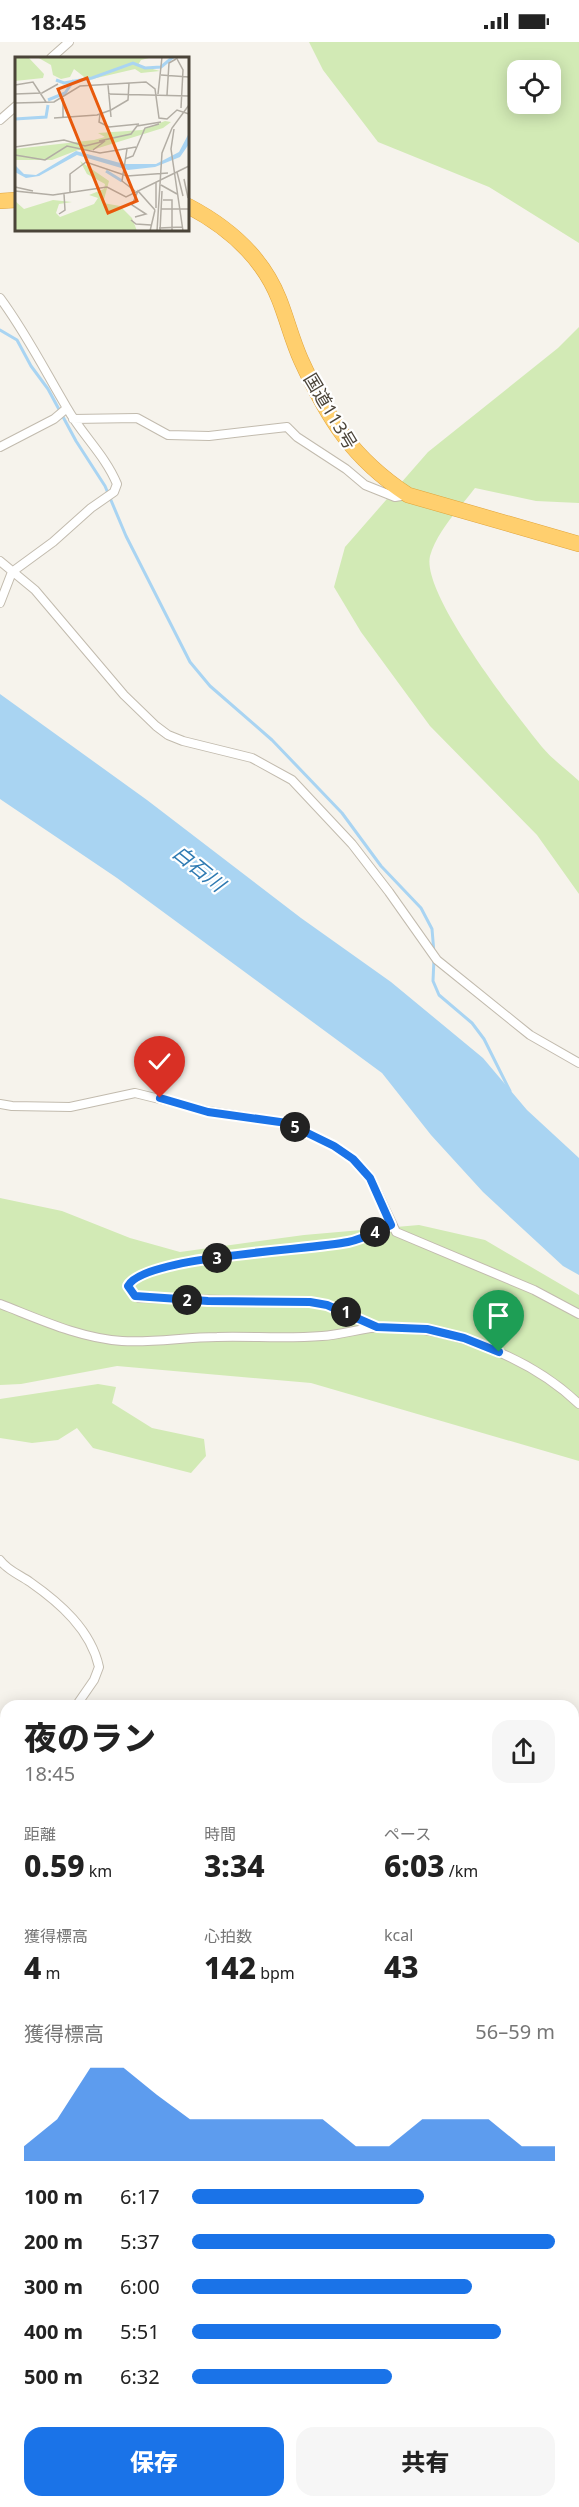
<!DOCTYPE html>
<html lang="ja">
<head>
<meta charset="utf-8">
<style>
  body { margin:0; font-family:"Noto Sans","Noto Sans JP",sans-serif; background:#f6f6f6; color:#222; height:100vh; display:flex; flex-direction:column; font-size:22px; white-space:nowrap }
  * { box-sizing:border-box; margin:0 }
  p { font-size:20px; color:#767676 }
  .icon { flex:none; width:33px; height:33px; fill:none; stroke:currentColor; stroke-width:2; stroke-linecap:round; stroke-linejoin:round }
  .map { position:relative; flex:1; overflow:hidden }
  .drawer { position:absolute; left:0px; top:1658px; width:579px; height:808px; display:flex; flex-direction:column; background:#fff; border-radius:18px 18px 0 0; box-shadow:0 3px 15px #0003 }
  .drawer>* { flex:none }
  .buttons { position:absolute; left:507px; top:18px; display:grid; gap:12px }
  .buttons a { display:grid; place-items:center; width:54px; height:54px; border-radius:12px; background:#fff; box-shadow:0 3px 15px #0003; font-size:30px }
  .pin { position:absolute; display:grid; place-items:center; width:51px; height:51px; color:#fff; margin:-62px -26px; border-radius:50% 50% 50% 0; rotate:-45deg; box-shadow:0 0 6px #0007 }
  .pin .icon { rotate:45deg }
  .km { position:absolute; width:30px; height:30px; margin:-15px; border-radius:50%; background:#222; color:#fff; font-size:16px; line-height:30px; text-align:center }
  .round { display:grid; place-items:center; flex:none; width:63px; height:63px; border-radius:18px; background:#f6f6f6 }
  .headline { display:flex; align-items:center; justify-content:space-between; height:102px; padding:0 24px }
  h1 { font-size:33px; font-weight:800; line-height:45px }
  .figures { display:grid; grid-template-columns:repeat(3,1fr); gap:9px; height:102px; padding:6px 24px }
  .figures div { display:grid; align-content:center }
  .figures b { font-size:30px; font-weight:800 }
  .figures small { font-size:16px; font-weight:400 }
  .figures p { font-size:16px }
  .chart { height:168px; padding:12px 24px }
  .chart p { display:flex; justify-content:space-between }
  .chart svg { width:100%; height:108px; margin-top:6px; fill:#1a73e8; opacity:.7 }
  .primary-button { display:flex; gap:12px; margin-top:auto; padding:12px 24px }
  .primary-button a { flex:1; height:69px; border-radius:18px; background:#1a73e8; color:#fff; font-size:24px; font-weight:800; line-height:69px; text-align:center }
  .primary-button a+a { background:#f6f6f6; color:#222 }
  ul { padding:0 24px; list-style:none; font-size:20px }
  li { display:grid; grid-template-columns:96px 72px 1fr; align-items:center; height:45px }
  li i { height:15px; border-radius:8px; background:#1a73e8 }
  .status { display:flex; justify-content:space-between; align-items:center; height:42px; padding:0 30px; background:#fff; direction:ltr }
  .status svg { height:16px; fill:currentColor }
  .map>svg:first-child { display:block }
  .green { fill:#d2eab5; fill-rule:evenodd }
  .water { fill:#a9d4f2 }
  .lines { fill:none; stroke-linecap:round; stroke-linejoin:round }
  .stream { stroke:#a9d4f2; stroke-width:3 }
  .street-casing { stroke:#c2bbae; stroke-width:10 }
  .secondary-casing { stroke:#d6c79b; stroke-width:14 }
  .highway-casing { stroke:#e0a43c; stroke-width:16 }
  .street { stroke:#fff; stroke-width:8 }
  .secondary { stroke:#fff3cd; stroke-width:12 }
  .highway { stroke:#ffcf6e; stroke-width:15 }
  .route-casing { stroke:#fff; stroke-width:12 }
  .route { stroke:#1a73e8; stroke-width:8 }
  .labels { text-anchor:middle; dominant-baseline:central; stroke-width:4.5; stroke-linejoin:round; paint-order:stroke }
  .street-label { font-size:18px; fill:#4b4439; stroke:#fff }
  .water-label { font-size:20px; font-style:italic; fill:#2e7ab2; stroke:#fff }
  .inset-river { fill:none; stroke:#a9d4f2; stroke-width:3 }
  .inset-road { fill:none; stroke:#b2ada4; stroke-width:1.5 }
  .view { fill:#e8590c; fill-opacity:0.15; stroke:#e8590c; stroke-width:3 }
  .inset-edge { fill:none; stroke:#4b4439; stroke-width:3 }
</style>
</head>
<body>
<div class="status"><b>18:45</b><svg viewBox="0 0 49 12"><path d="M0 12V9h3v3zM5 12V6h3v6zM10 12V3h3v9zM15 12V0h3v12zM26 1h20v11H26zM47 4h2v5h-2z"/></svg></div>
<div class="map">
<svg width="579" height="2465" viewBox="0 0 579 2465">
  <rect width="100%" height="100%" fill="#f6f3ec"/>
  <path class="green" d="M309 0H579V201L489 145 378 100 323 28ZM550 28V62H518V28Z
    M579 285V461L536 459 475 446C460 466 437 489 430 514 421 552 516 673 542 705 552 717 567 728 579 739V852L537 793 430 684 361 590 334 545 345 505 428 410 558 306Z
    M0 1156 62 1169 130 1196 180 1210 304 1193 419 1183 485 1198 579 1253V1419L311 1341 117 1324 21 1342 0 1343Z
    M98 1342 116 1345 112 1361 152 1386 204 1397 206 1414 191 1431 93 1406 77 1386 58 1398 32 1401 0 1396V1357Z
    M0 2409 6 2410V2460H37L39 2465H0Z"/>
  <path class="water" d="M0 652 147 758 301 876 391 940 483 1016 527 1068 579 1116V1233L563 1224 483 1150 431 1093 382 1031 117 836 0 757Z"/>
  <g class="lines">
    <path class="stream" d="M0 288 17 298 31 324 48 347 76 399 105 444 126 494 190 620 210 644 272 698 342 771 381 824 421 866 432 887 434 911
      M434 917 433 939 439 953 472 981 484 997 510 1049
      M573 2361 579 2362
      M259 2465 267 2460"/>
    <g class="street-casing">
      <path id="street" d="M51 16 69 0
        M0 78 16 64
        M0 256C26 291 45 329 67 366 82 393 105 413 117 442L114 450 91 466 53 500 12 530 0 561
        M73 377 137 376 168 393 209 394 287 385 297 395 346 427 365 443 395 455 407 453
        M0 405 54 377 67 366
        M0 519 35 548 124 653 156 684 168 693 183 699 252 716 292 738 352 802 389 850 437 918 530 993 579 1021
        M0 1062 12 1064 70 1065 135 1051 208 1069 287 1081 335 1104 353 1117 370 1135 396 1190 534 1248 579 1272
        M0 1262C39 1277 79 1296 122 1299 154 1301 185 1295 217 1295 252 1294 286 1297 322 1294 343 1293 364 1285 384 1285 451 1284 531 1316 579 1362
        M377 1285 327 1263 310 1260 139 1256 135 1254 128 1244C142 1214 311 1208 348 1200 363 1197 377 1189 391 1183
        M0 1518C7 1528 20 1533 30 1540 60 1561 91 1588 99 1625L94 1638 76 1664
        M0 1763 6 1761
        M573 1905 579 1906
        M573 2233 579 2217"/>
    </g>
    <g class="secondary-casing">
      <path id="secondary" d="M573 2277H579
        M0 2313 6 2315"/>
    </g>
    <g class="highway-casing">
      <path id="highway" d="M0 159 16 158
        M188 164C228 185 262 214 279 257 287 277 292 298 301 318 328 377 352 416 408 453L579 502"/>
    </g>
    <use href="#street" class="street"/>
    <use href="#secondary" class="secondary"/>
    <use href="#highway" class="highway"/>
  </g>
  <g class="lines">
    <g class="route-casing">
      <path id="route" d="M160 1056 208 1070 287 1081 334 1104 353 1117 370 1136 391 1183C377 1189 363 1197 348 1200 310 1208 143 1214 128 1244L135 1254 208 1259 310 1260 327 1263 377 1285 427 1287 464 1296 499 1310"/>
    </g>
    <use href="#route" class="route"/>
  </g>
  <g class="labels">
    <g class="street-label">
      <text transform="translate(331 369) rotate(59)">国道113号</text>
    </g>
    <g class="water-label">
      <text transform="translate(199 826) rotate(39)">白石川</text>
    </g>
  </g>
  <g transform="translate(15 15)">
    <rect width="174" height="174" fill="#f6f3ec"/>
    <path d="M0 0H13L29 17 28 21 0 24ZM22 0H138L126 3 123 8 145 14 126 16 120 12 73 23 59 12 55 20 46 22 38 18 36 8ZM150 64 156 65 148 71 77 93H63L37 103H0V92L79 83 90 80 83 76 127 73ZM65 104 94 124 88 146 105 149 117 161 122 174H0V144L9 152 38 143 57 145 44 147 41 156 45 160 79 147 83 141 74 138 89 132 90 127 72 117Z" fill="#d2eab5"/>
    <path d="M174 76V87L165 100 140 110 113 113 62 98 24 119 11 121 0 115V108L9 117 21 118 61 94 109 107H141L164 95Z" fill="#a9d4f2"/>
    <path class="inset-river" d="M41 23 49 26 77 21 118 6 130 11 146 10 158 0M33 43 50 36 59 23M0 62 31 60 33 48M91 114 107 124"/>
    <path class="inset-road" d="M161 0 168 13 166 51M146 18 174 20M0 28 18 25 31 45M93 28 96 60M0 37 27 36 43 27M93 37 174 39M143 37 147 0M152 38 154 6 161 2M48 41V61M0 46 39 45 65 29 131 25 140 32 144 61 152 62 162 53 174 57M85 57 84 65 94 70 124 67M39 61 82 58 96 53 113 43 114 26M159 72 156 92 168 174M84 84 116 77 122 69 146 65M0 90 49 83 70 89 90 84 78 93M112 92 107 124 120 134M0 98 30 103 52 89 85 96 121 90M110 102 118 99 130 71 144 67M162 115 168 139M169 122 173 141M146 128 162 137M0 130 18 134M0 134 38 138 92 130 111 140 174 109M55 136V117L71 105 112 119 153 116M148 143H157V174M141 151V125M146 152H174M44 157 50 153 49 137M120 160 131 157 117 148 123 134 140 153M116 163 121 167 136 168M144 171 167 170M135 174 140 153M142 174 147 96 157 71 174 48M145 174 147 134"/>
    <path class="view" d="M72 21 122 144 93 156 43 32Z"/>
    <rect width="174" height="174" class="inset-edge"/>
  </g>
</svg>
<div class="buttons">
<a><svg class="icon" aria-label="locate" viewBox="0 0 24 24"><circle cx="12" cy="12" r="6"/><path d="M12 2v4M12 18v4M2 12h4M18 12h4"/></svg></a>
</div>
<div class="pin" style="left:499px;top:1310px;background:#1e9e55"><svg class="icon" aria-label="arrive" viewBox="0 0 24 24"><path d="M6 21V4h12l-3 4 3 4H6"/></svg></div>
<div class="pin" style="left:160px;top:1056px;background:#d93025"><svg class="icon" aria-label="check" viewBox="0 0 24 24"><path d="M5 12l5 5 9-10"/></svg></div>
<b class="km" style="left:346px;top:1270px">1</b>
<b class="km" style="left:187px;top:1258px">2</b>
<b class="km" style="left:217px;top:1216px">3</b>
<b class="km" style="left:375px;top:1190px">4</b>
<b class="km" style="left:295px;top:1085px">5</b>
<section class="drawer">
<div class="headline"><div><h1>夜のラン</h1><p>18:45</p></div><a class="round"><svg class="icon" aria-label="share" viewBox="0 0 24 24"><path d="M12 15V3M7 8l5-5 5 5M5 13v7h14v-7"/></svg></a></div>
<div class="figures">
<div><p>距離</p><b>0.59<small> km</small></b></div>
<div><p>時間</p><b>3:34</b></div>
<div><p>ペース</p><b>6:03<small> /km</small></b></div>
</div>
<div class="figures">
<div><p>獲得標高</p><b>4<small> m</small></b></div>
<div><p>心拍数</p><b>142<small> bpm</small></b></div>
<div><p>kcal</p><b>43</b></div>
</div>
<div class="chart"><p><span>獲得標高</span>56–59 m</p>
<svg viewBox="0 0 160 44" preserveAspectRatio="none"><path d="M0 44V38L10 27L20 6L30 6L40 17L50 27L60 27L70 27L80 27L90 27L100 38L110 38L120 27L130 27L140 27L150 38L160 38V44z"/></svg>
</div>
<ul>
<li><b>100 m</b>6:17<i style="width:64%"></i></li>
<li><b>200 m</b>5:37<i style="width:100%"></i></li>
<li><b>300 m</b>6:00<i style="width:77%"></i></li>
<li><b>400 m</b>5:51<i style="width:85%"></i></li>
<li><b>500 m</b>6:32<i style="width:55%"></i></li>
</ul>
<div class="primary-button"><a>保存</a><a>共有</a></div>
</section>
</div>
</body>
</html>
